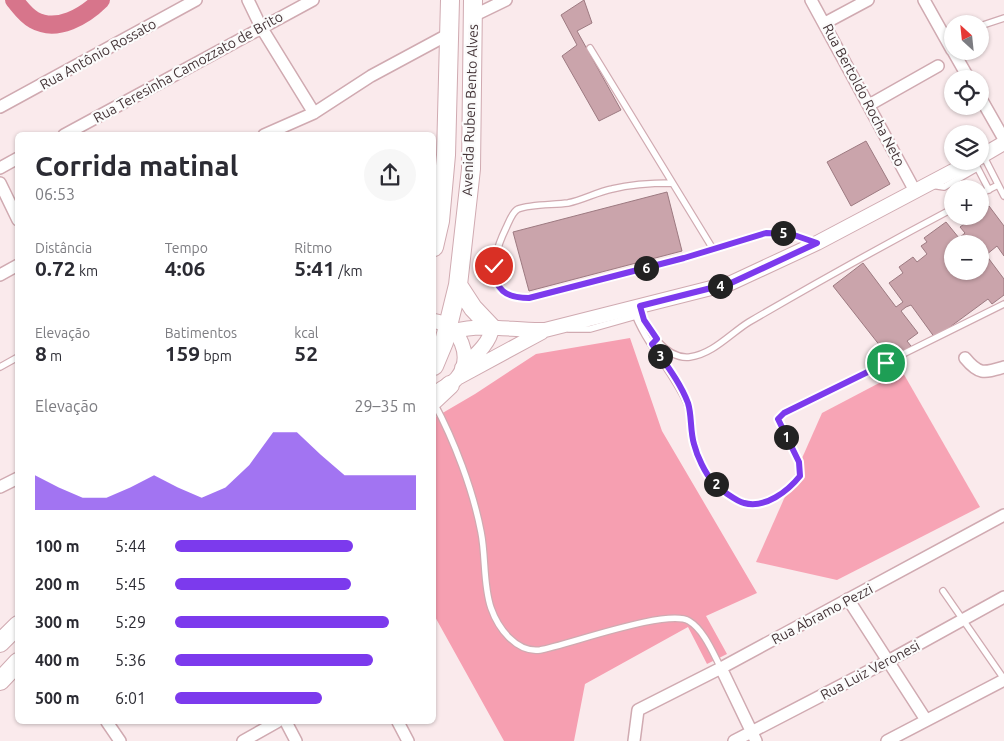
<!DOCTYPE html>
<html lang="pt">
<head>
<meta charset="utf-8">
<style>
  body { margin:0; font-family:Ubuntu,sans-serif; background:#f7f7f7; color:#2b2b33; height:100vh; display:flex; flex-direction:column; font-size:19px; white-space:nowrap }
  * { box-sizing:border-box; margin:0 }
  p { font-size:16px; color:#7c7c81 }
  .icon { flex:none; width:28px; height:28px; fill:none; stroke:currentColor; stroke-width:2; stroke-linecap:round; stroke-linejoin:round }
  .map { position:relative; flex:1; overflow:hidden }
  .drawer { position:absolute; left:15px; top:132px; width:421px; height:592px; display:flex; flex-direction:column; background:#fff; border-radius:8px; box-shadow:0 1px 4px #0004 }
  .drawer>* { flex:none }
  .needle { width:32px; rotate:333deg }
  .buttons { position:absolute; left:944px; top:15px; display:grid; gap:10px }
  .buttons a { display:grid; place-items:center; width:45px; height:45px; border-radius:50%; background:#fff; box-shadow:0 1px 4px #0004; font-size:25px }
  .pin { position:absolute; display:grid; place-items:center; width:42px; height:42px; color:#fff; margin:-21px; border:2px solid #fff; border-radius:50%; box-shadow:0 1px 5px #0007 }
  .km { position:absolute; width:25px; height:25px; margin:-12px; border-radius:50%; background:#222; color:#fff; font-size:14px; line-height:25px; text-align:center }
  .round { display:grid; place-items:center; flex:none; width:52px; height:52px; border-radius:26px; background:#f7f7f7 }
  .overview { display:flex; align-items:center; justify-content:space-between; height:85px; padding:0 20px }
  h1 { font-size:28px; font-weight:600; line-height:38px }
  .metrics { display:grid; grid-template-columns:repeat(3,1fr); gap:8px; height:85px; padding:5px 20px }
  .metrics div { display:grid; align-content:center }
  .metrics b { font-size:21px; font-weight:600 }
  .metrics small { font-size:14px; font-weight:400 }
  .metrics p { font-size:14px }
  .chart { height:140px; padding:10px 20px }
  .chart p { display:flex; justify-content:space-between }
  .chart svg { width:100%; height:90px; margin-top:5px; fill:#7c3aed; opacity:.7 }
  ul { padding:0 20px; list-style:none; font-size:16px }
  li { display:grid; grid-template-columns:80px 60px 1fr; align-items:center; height:38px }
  li i { height:12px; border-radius:6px; background:#7c3aed }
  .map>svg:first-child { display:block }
  .green { fill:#f69fb1 }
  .forest { fill:#f7a4b5 }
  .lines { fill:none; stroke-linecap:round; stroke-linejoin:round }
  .river { stroke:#d7758b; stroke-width:18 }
  .building { fill:#caa4ab; stroke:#9d7a81; fill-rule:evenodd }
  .service-casing { stroke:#d0aab1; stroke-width:8 }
  .minor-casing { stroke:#d0aab1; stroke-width:14 }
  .tertiary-casing { stroke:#d0aab1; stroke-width:16 }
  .primary-casing { stroke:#d0aab1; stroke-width:20 }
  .service { stroke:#fff; stroke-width:5.5 }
  .minor { stroke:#fff; stroke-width:11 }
  .tertiary { stroke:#fff; stroke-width:14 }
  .primary { stroke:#fff; stroke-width:18 }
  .route-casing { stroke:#fff; stroke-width:10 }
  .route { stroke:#7c3aed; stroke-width:6 }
  .labels { text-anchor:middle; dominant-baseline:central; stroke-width:4.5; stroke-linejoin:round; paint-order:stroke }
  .street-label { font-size:14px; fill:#433336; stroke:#fbfbfb }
</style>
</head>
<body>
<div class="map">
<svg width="1004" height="741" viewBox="0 0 1004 741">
  <rect width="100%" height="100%" fill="#faeaec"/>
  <path class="green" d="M630 338 662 431 757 593 706 616 727 654 707 664 688 627 585 684 574 741H504L434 615V418L475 394 536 354Z"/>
  <path class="forest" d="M902 371 980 507 837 580 756 562 822 413Z"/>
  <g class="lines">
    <path class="river" d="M14 0C20 7 25 15 34 20 57 33 85 16 101 0"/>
  </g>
  <path class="building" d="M584 0 592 23 577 31 621 110 599 121 562 56 577 45 561 15Z
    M866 141 890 184 851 206 827 162Z
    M667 192 682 251 529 291 513 232Z
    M989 206 1004 226V256L997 246 986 255 1004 279V295L992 304 988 299 935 338 911 305 906 307 901 311 918 333 907 341 911 346 902 352 899 348 888 356 833 286 863 263 896 307 903 302 889 283 903 273 899 267 913 257 917 262 927 254 921 246 927 242 924 238 946 222 959 238 965 233 960 227 975 216H980V213ZM952 244H980V271H952Z"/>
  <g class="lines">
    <g class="service-casing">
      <path id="service" d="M980 26 1004 18
        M590 48 713 249
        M983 155 1004 196
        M976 165 989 190
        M672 183C652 183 632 184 612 189 597 192 583 200 568 203 554 205 531 204 518 209 512 212 509 222 506 228 492 257 482 298 529 298L684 258 767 233 791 234 813 242
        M931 185 944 187 977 168
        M980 194 998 185
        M640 307C644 328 666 360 690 357 713 354 731 333 749 322 816 283 884 245 952 209
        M633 309C644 342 671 369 686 401 693 414 690 431 694 445 697 455 707 476 713 483 717 487 739 502 745 503 766 508 788 491 800 476L799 462 778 419 784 413 1004 304
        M569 329H590L636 316
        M0 367 18 357
        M434 403C454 440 473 490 481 532 486 557 483 585 491 608 498 628 516 653 540 650 568 645 668 608 689 621 704 630 713 653 721 668
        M943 591 1004 679"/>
    </g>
    <g class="minor-casing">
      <path id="minor" d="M248 0 261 27 314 113
        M811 0 915 191
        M924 0 952 50
        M473 16 506 0
        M825 23 868 0
        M953 51 969 79
        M980 97 1004 139
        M869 105 938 66
        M0 107 196 0
        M64 135 313 0
        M264 135 314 113 371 76 449 34
        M0 168 18 158
        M0 183 18 220
        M0 275 18 265
        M965 358C979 375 984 373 1004 367
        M0 487 18 478
        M848 599 926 720
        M721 668 756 741
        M107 722 120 741
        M286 722 296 741
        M398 722 408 741
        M243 741 277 722
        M634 741 638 710 721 668 1004 515
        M734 741 888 661 1004 597
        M887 741 1004 680"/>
    </g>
    <g class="tertiary-casing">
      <path id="tertiary" d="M980 157 1004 143
        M434 321C460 325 474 357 457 378 453 383 446 386 441 389
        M454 331C484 323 515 331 545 330L731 283 817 243 972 161
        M462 368C473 357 490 344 492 328
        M457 378 542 332"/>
    </g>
    <g class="primary-casing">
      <path id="primary" d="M434 247 440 221 446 155 450 0
        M458 285 473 308 492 328
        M434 366 444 342 458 285 471 169 473 0
        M434 400 450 385
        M0 643 18 625
        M0 681 18 662"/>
    </g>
    <use href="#service" class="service"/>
    <use href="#minor" class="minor"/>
    <use href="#tertiary" class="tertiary"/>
    <use href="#primary" class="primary"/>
  </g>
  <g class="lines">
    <g class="route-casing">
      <path id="route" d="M494 266C494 290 506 298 529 298L684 258 766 233 791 234 817 243 731 283 640 306 644 320 657 339 652 344C665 363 680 382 688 403 692 416 690 431 694 444 697 456 705 473 713 482 716 487 738 502 744 503 765 509 788 491 800 476L799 462 778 419 784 413 886 363"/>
    </g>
    <use href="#route" class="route"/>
  </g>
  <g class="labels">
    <g class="street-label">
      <text transform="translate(98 54) rotate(-29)">Rua Antônio Rossato</text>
      <text transform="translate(188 67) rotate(-29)">Rua Teresinha Camozzato de Brito</text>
      <text transform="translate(864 95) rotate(62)">Rua Bertoldo Rocha Neto</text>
      <text transform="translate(470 110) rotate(-88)">Avenida Ruben Bento Alves</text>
      <text transform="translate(822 614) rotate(-28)">Rua Abramo Pezzi</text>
      <text transform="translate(870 670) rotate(-28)">Rua Luiz Veronesi</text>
    </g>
  </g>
</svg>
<div class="buttons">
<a><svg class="needle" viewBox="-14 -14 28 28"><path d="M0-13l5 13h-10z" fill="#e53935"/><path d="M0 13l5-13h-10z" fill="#7c7c81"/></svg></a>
<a><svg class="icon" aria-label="locate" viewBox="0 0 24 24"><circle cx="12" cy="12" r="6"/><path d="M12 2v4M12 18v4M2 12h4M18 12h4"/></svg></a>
<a><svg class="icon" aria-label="layers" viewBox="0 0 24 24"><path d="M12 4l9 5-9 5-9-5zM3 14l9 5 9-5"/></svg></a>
<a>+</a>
<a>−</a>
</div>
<div class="pin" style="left:886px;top:363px;background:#1e9e55"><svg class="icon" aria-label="arrive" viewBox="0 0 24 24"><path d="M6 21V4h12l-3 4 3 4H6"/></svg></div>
<div class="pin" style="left:494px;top:266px;background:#d93025"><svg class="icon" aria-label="check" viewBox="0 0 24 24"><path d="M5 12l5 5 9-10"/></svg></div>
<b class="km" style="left:786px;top:437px">1</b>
<b class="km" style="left:716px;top:484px">2</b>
<b class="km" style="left:660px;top:356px">3</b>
<b class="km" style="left:720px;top:286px">4</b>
<b class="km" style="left:783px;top:233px">5</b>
<b class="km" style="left:646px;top:268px">6</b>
<section class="drawer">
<div class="overview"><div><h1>Corrida matinal</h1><p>06:53</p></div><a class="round"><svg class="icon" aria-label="share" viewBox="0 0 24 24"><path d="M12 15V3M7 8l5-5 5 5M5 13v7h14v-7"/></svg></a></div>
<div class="metrics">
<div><p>Distância</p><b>0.72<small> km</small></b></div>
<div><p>Tempo</p><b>4:06</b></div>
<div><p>Ritmo</p><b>5:41<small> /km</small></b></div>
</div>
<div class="metrics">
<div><p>Elevação</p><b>8<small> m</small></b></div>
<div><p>Batimentos</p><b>159<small> bpm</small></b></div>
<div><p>kcal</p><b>52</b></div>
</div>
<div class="chart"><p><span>Elevação</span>29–35 m</p>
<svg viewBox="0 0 160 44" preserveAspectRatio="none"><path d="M0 44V27L10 33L20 38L30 38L40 33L50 27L60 33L70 38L80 33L90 22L100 6L110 6L120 17L130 27L140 27L150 27L160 27V44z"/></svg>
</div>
<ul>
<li><b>100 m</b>5:44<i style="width:74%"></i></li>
<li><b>200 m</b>5:45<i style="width:73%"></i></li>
<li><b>300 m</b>5:29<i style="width:89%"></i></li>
<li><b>400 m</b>5:36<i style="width:82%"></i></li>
<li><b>500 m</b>6:01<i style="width:61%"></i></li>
</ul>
</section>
</div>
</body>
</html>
